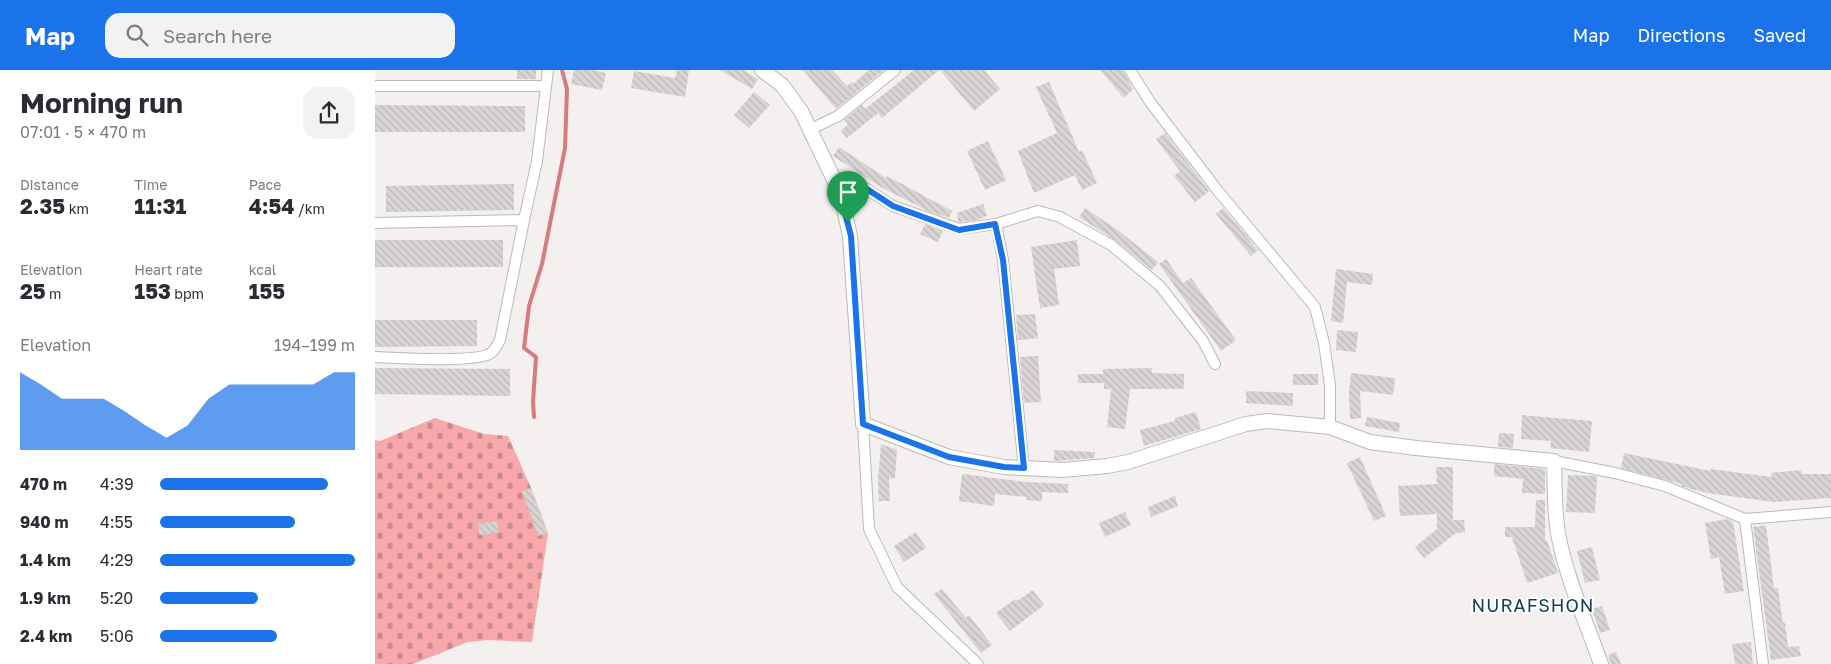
<!DOCTYPE html>
<html lang="en">
<head>
<meta charset="utf-8">
<style>
  body { margin:0; font-family:"Golos Text",sans-serif; background:#f2f2f3; color:#2b2b33; height:100vh; display:flex; flex-direction:column; font-size:19px; white-space:nowrap }
  * { box-sizing:border-box; margin:0 }
  p { font-size:16px; color:#7c7c81 }
  .icon { flex:none; width:28px; height:28px; fill:none; stroke:currentColor; stroke-width:2; stroke-linecap:round; stroke-linejoin:round }
  .map { position:relative; flex:1; overflow:hidden }
  .drawer { display:flex; flex-direction:column; background:#fff; width:375px }
  .drawer>* { flex:none }
  .pin { position:absolute; display:grid; place-items:center; width:42px; height:42px; color:#fff; margin:-51px -21px; border-radius:50% 50% 50% 0; rotate:-45deg; box-shadow:0 0 5px #0007 }
  .pin .icon { rotate:45deg }
  .round { display:grid; place-items:center; flex:none; width:52px; height:52px; border-radius:15px; background:#f2f2f3 }
  .summary { display:flex; align-items:center; justify-content:space-between; height:85px; padding:0 20px }
  h1 { font-size:28px; font-weight:700; line-height:38px }
  .figures { display:grid; grid-template-columns:repeat(3,1fr); gap:8px; height:85px; padding:5px 20px }
  .figures div { display:grid; align-content:center }
  .figures b { font-size:21px; font-weight:700 }
  .figures small { font-size:14px; font-weight:400 }
  .figures p { font-size:14px }
  .chart { height:140px; padding:10px 20px }
  .chart p { display:flex; justify-content:space-between }
  .chart svg { width:100%; height:90px; margin-top:5px; fill:#1a73e8; opacity:.7 }
  ul { padding:0 20px; list-style:none; font-size:16px }
  li { display:grid; grid-template-columns:80px 60px 1fr; align-items:center; height:38px }
  li i { height:12px; border-radius:6px; background:#1a73e8 }
  header { display:flex; align-items:center; gap:30px; box-sizing:border-box; height:70px; padding:0 25px; background:#1a73e8; color:#fff }
  header strong { font-size:24px }
  nav { display:flex; gap:28px; margin-inline-start:auto; font-size:18px }
  .search { width:350px; height:45px; background:#f2f2f3; display:flex; align-items:center; gap:12px; box-sizing:border-box; padding:0 18px; border-radius:15px; color:#7c7c81; font-size:19px }
  main { display:flex; flex:1; min-height:0 }
  .map>svg:first-child { display:block }
  .cemetery { fill:url(#cemetery-stones) }
  .lines { fill:none; stroke-linecap:round; stroke-linejoin:round }
  .stream { stroke:#d67c80; stroke-width:4 }
  .building { fill:url(#building-back-hatch) }
  .street-casing { stroke:#bdb9b9; stroke-width:12 }
  .secondary-casing { stroke:#bdb9b9; stroke-width:16 }
  .street { stroke:#fff; stroke-width:10 }
  .secondary { stroke:#fff; stroke-width:14 }
  .route-casing { stroke:#fff; stroke-width:10 }
  .route { stroke:#1a73e8; stroke-width:6 }
  .labels { text-anchor:middle; dominant-baseline:central; stroke-width:4; stroke-linejoin:round; paint-order:stroke }
  .quarter-label { font-size:18px; letter-spacing:1px; fill:#0d3f52; stroke:#fff }
</style>
</head>
<body>
<header>
<strong>Map</strong>
<div class="search"><svg class="icon" aria-label="search" viewBox="0 0 24 24"><circle cx="10" cy="10" r="6"/><path d="M15 15l6 6"/></svg>Search here</div>
<nav><a>Map</a><a>Directions</a><a>Saved</a></nav>
</header>
<main>
<section class="drawer">
<div class="summary"><div><h1>Morning run</h1><p>07:01 · 5 × 470 m</p></div><a class="round"><svg class="icon" aria-label="share" viewBox="0 0 24 24"><path d="M12 15V3M7 8l5-5 5 5M5 13v7h14v-7"/></svg></a></div>
<div class="figures">
<div><p>Distance</p><b>2.35<small> km</small></b></div>
<div><p>Time</p><b>11:31</b></div>
<div><p>Pace</p><b>4:54<small> /km</small></b></div>
</div>
<div class="figures">
<div><p>Elevation</p><b>25<small> m</small></b></div>
<div><p>Heart rate</p><b>153<small> bpm</small></b></div>
<div><p>kcal</p><b>155</b></div>
</div>
<div class="chart"><p><span>Elevation</span>194–199 m</p>
<svg viewBox="0 0 160 44" preserveAspectRatio="none"><path d="M0 44V6L10 12L20 19L30 19L40 19L50 25L60 32L70 38L80 32L90 19L100 12L110 12L120 12L130 12L140 12L150 6L160 6V44z"/></svg>
</div>
<ul>
<li><b>470 m</b>4:39<i style="width:86%"></i></li>
<li><b>940 m</b>4:55<i style="width:69%"></i></li>
<li><b>1.4 km</b>4:29<i style="width:100%"></i></li>
<li><b>1.9 km</b>5:20<i style="width:50%"></i></li>
<li><b>2.4 km</b>5:06<i style="width:60%"></i></li>
</ul>
</section>
<div class="map">
<svg width="1456" height="594" viewBox="0 0 1456 594">
  <defs>
    <pattern id="cemetery-stones" width="16" height="16" patternUnits="userSpaceOnUse" patternTransform="scale(1.25)"><rect width="16" height="16" fill="#f8a7aa"/><path d="M2 7V4a2 2 0 0 1 4 0v3zM10 15v-3a2 2 0 0 1 4 0v3z" fill="#ca898c"/></pattern>
    <pattern id="building-back-hatch" width="6" height="6" patternUnits="userSpaceOnUse" patternTransform="scale(1.25)"><rect width="6" height="6" fill="#d9d5d5"/><path d="M-1 5l2 2M0 0l6 6M5-1l2 2" fill="none" stroke="#bbb8b8"/></pattern>
  </defs>
  <rect width="100%" height="100%" fill="#f5f0f0"/>
  <path class="cemetery" d="M60 348 109 364 133 366 156 418 173 463 157 572 113 570 93 572 38 594H0V370L5 371Z"/>
  <g class="lines">
    <path class="stream" d="M159 347 158 332 161 287 149 278 154 236 167 194 190 78 192 19 187 0"/>
  </g>
  <path class="building" d="M142 0H161V9H142Z
    M199 0H217L231 3 227 20 196 14Z
    M302 0H314L310 27 256 18 259 1 300 8Z
    M345 0H368L383 9 377 19Z
    M428 0H457L472 16 477 12 478 14 494 0H509L461 39Z
    M539 0H564L507 48 503 43 472 68 466 61 473 54 469 50 487 35 490 39Z
    M565 0H609L625 19 599 41Z
    M725 0H748L758 19 749 28Z
    M674 12 704 82 707 80 722 113 707 120 700 105 659 123 643 81 682 63 661 17Z
    M379 22 395 35 374 58 359 45Z
    M0 35 150 36V62H0Z
    M790 63 834 121 820 132 799 106 805 101 781 69Z
    M613 71 631 110 610 120 592 81Z
    M464 77 511 108 512 106 577 141 574 148 555 142 504 116 458 86Z
    M139 114V140L11 142V116Z
    M608 134 612 146 602 150 583 152 582 143Z
    M710 138 744 161 783 192 777 200 740 170 704 147Z
    M848 138 883 180 876 186 841 144Z
    M550 154 568 161 563 172 545 164Z
    M0 170H128V197H0Z
    M702 170 705 196 679 199 684 235 665 238 656 177Z
    M791 189 808 213 816 208 861 270 846 281 784 194Z
    M961 199 998 204 997 215 972 212 968 253 956 251Z
    M660 244 663 268 643 270 641 245Z
    M0 250H102V276L0 277Z
    M962 260 983 262 981 282 961 280Z
    M663 286 666 332 649 333 645 287Z
    M0 298 135 299V326L0 324Z
    M777 298V303L809 304V319H755L750 359 732 357 736 319H729V313H703V304H728V299Z
    M976 303 1020 308 1018 325 985 321 986 348 975 349 974 321Z
    M918 304H943V315H918Z
    M871 321 918 323V336L871 333Z
    M821 342 826 359 769 376 765 360 800 351V348Z
    M1147 345 1217 351 1214 382 1175 378 1176 371 1146 369Z
    M992 347 1025 353 1024 362 990 356Z
    M1124 363 1139 364 1138 378 1123 377Z
    M506 374 522 380 520 408H514L515 431H504L503 409Z
    M679 380 720 382 719 388 679 391Z
    M1249 383 1335 401V399L1397 407 1396 403 1426 400 1427 404H1456V428L1399 432 1332 423 1316 419 1307 416V414L1246 398Z
    M985 387 1011 446 999 451 972 393Z
    M1119 394 1170 399V424L1147 423 1148 409 1119 406Z
    M1061 397H1078V450H1089L1090 462 1081 463 1049 488 1040 477 1062 459V444L1025 446 1023 416 1062 414Z
    M587 404 651 412 693 414V423L667 422V431L651 430 652 427 620 424 619 436 584 431Z
    M1193 405 1222 406 1220 443 1191 442Z
    M156 418 173 463 163 466 147 421Z
    M800 426 803 436 776 447 773 437Z
    M1161 430H1170V471L1172 470 1183 503 1152 513 1137 467H1130V457H1160Z
    M750 442 756 455 730 467 724 453Z
    M1352 449 1358 452 1369 521 1350 524 1344 487 1336 489 1330 453Z
    M122 451 124 462 104 465 103 454Z
    M1391 455 1399 518H1403L1408 553H1410L1413 577 1424 576 1426 586 1396 590 1378 457Z
    M541 462 551 478 529 492 519 476Z
    M1217 477 1225 510 1210 513 1202 481Z
    M567 519 591 548 594 545 617 575 606 583 559 524Z
    M658 520 669 535 635 561 621 543 640 529 642 531Z
    M1227 536 1235 560 1225 563 1217 539Z
    M1376 572 1378 594H1360L1357 574Z
    M1241 582 1246 594H1236L1233 585Z"/>
  <g class="lines">
    <g class="street-casing">
      <path id="street" d="M755 0 775 32 843 121 940 237 949 273 955 315V357
        M0 16H171
        M434 60 463 46 520 0
        M460 112 478 110 518 136 584 159 621 154 663 141 685 147 736 175 785 216 828 271 840 294
        M0 153 149 150
        M621 154 628 190 649 398
        M0 287C21 288 103 293 116 283 120 280 122 275 125 270L149 150 162 91 173 0
        M488 354 494 459 522 517 603 594
        M1179 391 1240 403 1290 416 1370 449 1456 442
        M1370 449 1388 594"/>
    </g>
    <g class="secondary-casing">
      <path id="secondary" d="M387 0 407 15 426 41 460 112 469 139 475 166 488 354 574 387 629 397 687 400 732 396 753 392 871 354 892 351 955 357 995 372 1041 378 1179 391C1180 415 1179 439 1183 463 1191 508 1211 551 1226 594"/>
    </g>
    <use href="#street" class="street"/>
    <use href="#secondary" class="secondary"/>
  </g>
  <g class="lines">
    <g class="route-casing">
      <path id="route" d="M478 110 518 136 584 160 620 154 628 190 649 398 629 397 574 387 488 354 476 166 469 139 460 112Z"/>
    </g>
    <use href="#route" class="route"/>
  </g>
  <g class="labels">
    <g class="quarter-label">
      <text x="1158" y="535">NURAFSHON</text>
    </g>
  </g>
</svg>
<div class="pin" style="left:473px;top:152px;background:#1e9e55"><svg class="icon" aria-label="arrive" viewBox="0 0 24 24"><path d="M6 21V4h12l-3 4 3 4H6"/></svg></div>
</div>
</main>
</body>
</html>
